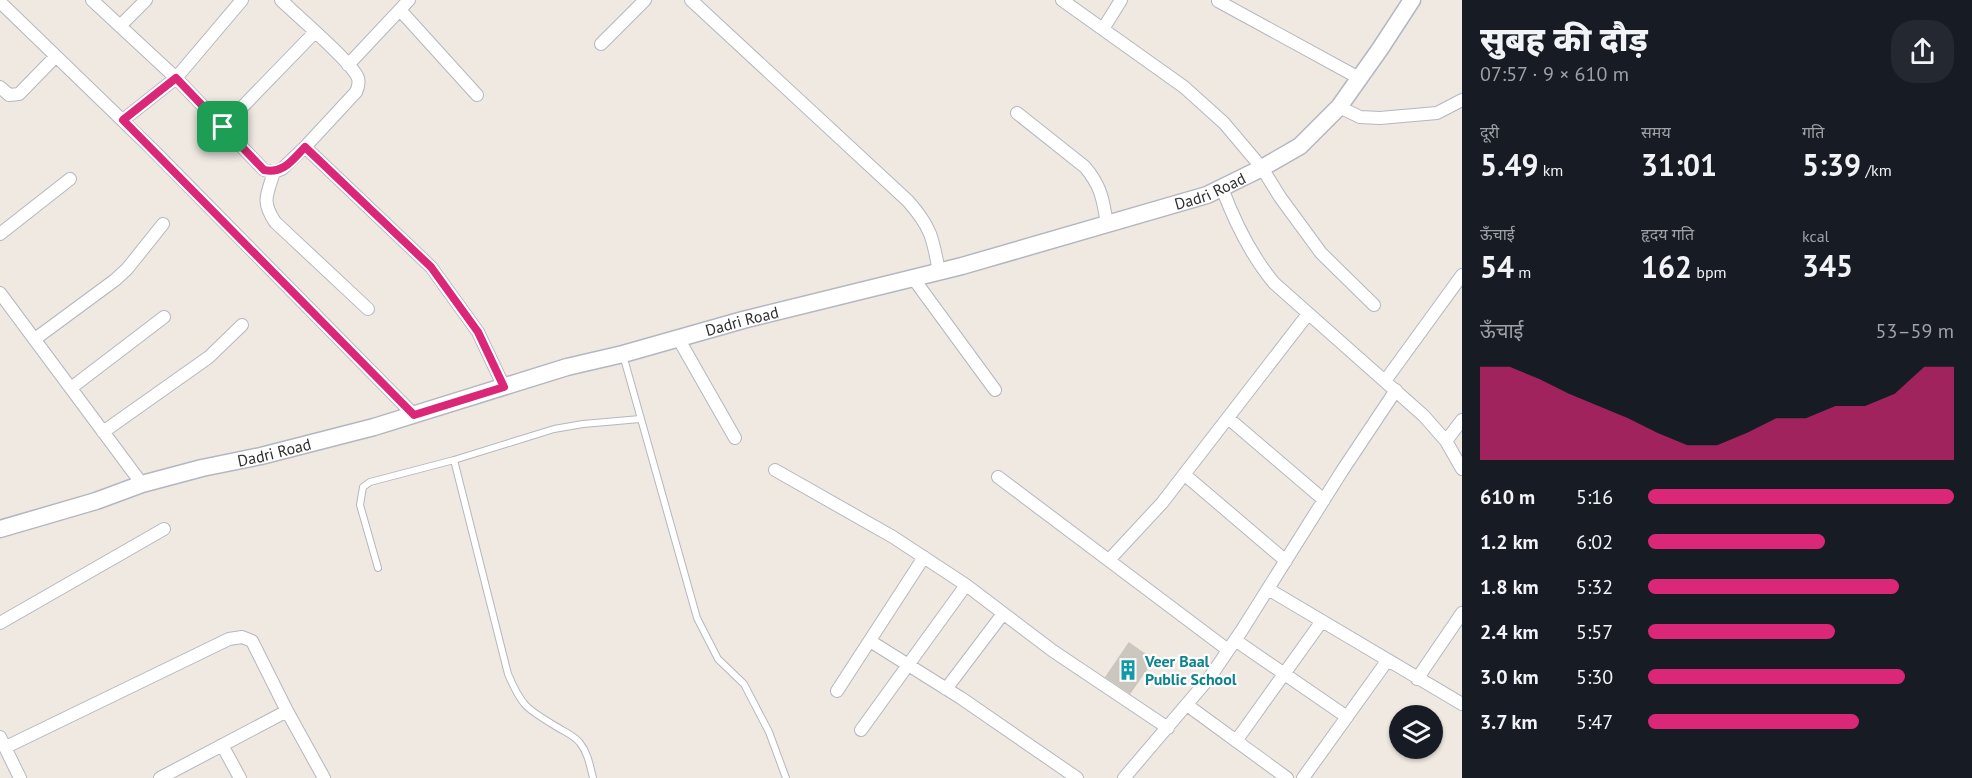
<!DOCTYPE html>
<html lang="hi">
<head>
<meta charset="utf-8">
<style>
  body { margin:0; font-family:"PT Sans","Noto Sans Devanagari",sans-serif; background:#242831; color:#f1f3f6; height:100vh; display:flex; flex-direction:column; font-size:22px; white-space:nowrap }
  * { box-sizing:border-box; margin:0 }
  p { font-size:20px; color:#9ea1a6 }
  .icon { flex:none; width:33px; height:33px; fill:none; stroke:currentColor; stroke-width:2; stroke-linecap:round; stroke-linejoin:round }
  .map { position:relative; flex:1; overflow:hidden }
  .panel { display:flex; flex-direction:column; background:#171b24; width:510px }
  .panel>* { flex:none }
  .controls { position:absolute; left:1389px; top:705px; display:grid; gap:12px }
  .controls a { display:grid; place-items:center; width:54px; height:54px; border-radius:50%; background:#171b24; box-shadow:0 2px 4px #0004; font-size:30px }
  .pin { position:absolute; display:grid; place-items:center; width:51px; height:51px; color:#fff; margin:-26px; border-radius:12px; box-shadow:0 3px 9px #0006 }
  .round { display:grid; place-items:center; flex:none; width:63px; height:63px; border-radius:24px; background:#242831 }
  .headline { display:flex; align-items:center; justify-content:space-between; height:102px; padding:0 18px }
  h1 { font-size:33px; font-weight:800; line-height:45px }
  .stats { display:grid; grid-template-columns:repeat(3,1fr); gap:9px; height:102px; padding:6px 18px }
  .stats div { display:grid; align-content:center }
  .stats b { font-size:30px; font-weight:800 }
  .stats small { font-size:16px; font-weight:400 }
  .stats p { font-size:16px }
  .chart { height:168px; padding:12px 18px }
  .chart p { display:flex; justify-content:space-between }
  .chart svg { width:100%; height:108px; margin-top:6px; fill:#db2777; opacity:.7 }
  ul { padding:0 18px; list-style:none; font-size:20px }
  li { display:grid; grid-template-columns:96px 72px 1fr; align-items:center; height:45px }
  li i { height:15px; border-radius:8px; background:#db2777 }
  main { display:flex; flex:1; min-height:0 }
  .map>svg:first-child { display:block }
  .building { fill:#cbc7bf; stroke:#cbc5ba; stroke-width:1.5 }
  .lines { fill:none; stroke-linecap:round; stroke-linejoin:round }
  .service-casing { stroke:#b4b7c1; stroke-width:8 }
  .minor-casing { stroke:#b4b7c1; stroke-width:14 }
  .secondary-casing { stroke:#b4b7c1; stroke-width:19 }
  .service { stroke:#fff; stroke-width:6 }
  .minor { stroke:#fff; stroke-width:12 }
  .secondary { stroke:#fff; stroke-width:16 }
  .route-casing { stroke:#fff; stroke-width:12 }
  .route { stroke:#db2777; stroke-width:8 }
  .labels { text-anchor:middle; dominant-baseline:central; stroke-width:4.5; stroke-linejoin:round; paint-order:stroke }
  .street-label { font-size:16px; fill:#2e2e2e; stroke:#fff }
  .culture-label { font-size:16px; font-weight:bold; fill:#0d838f; stroke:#fff; text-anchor:start }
</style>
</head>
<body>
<main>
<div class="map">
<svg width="1462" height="778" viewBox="0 0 1462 778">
  <rect width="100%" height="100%" fill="#efe9e1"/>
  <path class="building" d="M1129 643 1153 660 1130 693 1106 677Z"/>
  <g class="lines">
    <g class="service-casing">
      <path id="service" d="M623 355 697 618 718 659 744 684 769 732 786 778
        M454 460 508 674C522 707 527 709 557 727 565 732 575 736 580 743 588 753 590 766 593 778
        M378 568 360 505 363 487 370 482 454 460 554 429 583 424 640 419"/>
    </g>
    <g class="minor-casing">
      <path id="minor" d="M92 0 176 78 264 170 274 172 282 169 305 147 356 92C358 88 359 82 358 78 352 62 296 15 281 0
        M691 0 908 201C931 227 933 238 939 272
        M1062 0 1184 87 1224 123 1262 168 1280 197 1321 253 1374 305
        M1218 1 1359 78
        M0 2 153 150 414 415
        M400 10 477 95
        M120 26 146 0
        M1103 29 1121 0
        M601 44 645 0
        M348 65 409 0
        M0 87 9 95 19 94 56 56
        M1339 107 1360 117 1380 118 1437 113 1462 100
        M1017 113 1085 167C1101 186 1103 199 1107 224
        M123 120 176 78 242 0
        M223 127 315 32
        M305 147 431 267 478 332 504 387
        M274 172C267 195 261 201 275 222L368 309
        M1222 188C1235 223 1250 254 1274 283L1424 416 1446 441 1462 469
        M0 234 70 179
        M913 278 995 390
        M0 293 142 484
        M678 338 735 438
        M35 339 115 280 127 269 163 224
        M1385 381 1462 275
        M71 388 164 317
        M1228 418 1324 500
        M103 432 209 357 242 325
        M1446 441 1462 420
        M775 470 893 537 966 585 1053 651 1168 728
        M1185 475 1286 561
        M998 477 1228 650
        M1109 560 1162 503 1308 314
        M1268 589 1462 704
        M0 623 164 529
        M1235 640 1347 717
        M870 641 961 698 1077 778
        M1417 679 1462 613
        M946 689 1002 615
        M837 691 924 557
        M1187 705 1287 778
        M861 730 966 585
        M0 737 20 778
        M1236 741 1322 621
        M222 745 240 778
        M6 747 229 639 242 637 252 641 287 711 324 778
        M160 778 287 711
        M1124 778 1210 677 1242 630 1342 471 1396 390
        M1303 778 1387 661"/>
    </g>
    <g class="secondary-casing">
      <g id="secondary">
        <path id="s1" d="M0 529 96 501 142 484 202 468 261 456 374 427 567 367 623 354 743 320 962 266 1207 195 1262 168 1300 146 1339 107 1380 49 1412 0"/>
      </g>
    </g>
    <use href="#service" class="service"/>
    <use href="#minor" class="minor"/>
    <use href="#secondary" class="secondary"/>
  </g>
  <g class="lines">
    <g class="route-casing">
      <path id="route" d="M176 78 264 170C284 174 292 160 305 147L431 267 478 332 504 387 414 415 123 120Z"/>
    </g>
    <use href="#route" class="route"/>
  </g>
  <defs>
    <g id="building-bare" transform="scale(1.62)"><path d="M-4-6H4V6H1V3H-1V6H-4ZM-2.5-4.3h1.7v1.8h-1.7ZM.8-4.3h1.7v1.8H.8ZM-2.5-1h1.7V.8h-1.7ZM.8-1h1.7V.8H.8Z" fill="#0f9aa8" stroke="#fff" stroke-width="2.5" paint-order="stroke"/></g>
  </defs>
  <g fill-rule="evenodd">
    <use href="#building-bare" x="1128" y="670"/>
  </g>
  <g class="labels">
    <g class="street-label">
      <text stroke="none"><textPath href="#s1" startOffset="1257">Dadri Road</textPath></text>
      <text stroke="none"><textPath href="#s1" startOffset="771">Dadri Road</textPath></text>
      <text stroke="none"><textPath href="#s1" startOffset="285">Dadri Road</textPath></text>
    </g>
    <g class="culture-label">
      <text x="1145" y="661">Veer Baal<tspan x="1145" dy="18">Public School</tspan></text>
    </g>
  </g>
</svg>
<div class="controls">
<a><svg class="icon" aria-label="layers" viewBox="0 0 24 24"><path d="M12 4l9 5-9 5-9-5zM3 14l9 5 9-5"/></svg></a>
</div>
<div class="pin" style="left:223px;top:127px;background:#1e9e55"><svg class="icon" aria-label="arrive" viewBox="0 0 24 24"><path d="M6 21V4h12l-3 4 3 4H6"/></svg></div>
</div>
<section class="panel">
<div class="headline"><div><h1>सुबह की दौड़</h1><p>07:57 · 9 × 610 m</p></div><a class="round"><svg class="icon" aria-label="share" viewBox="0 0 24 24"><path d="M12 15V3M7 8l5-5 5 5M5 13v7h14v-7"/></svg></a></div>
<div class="stats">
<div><p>दूरी</p><b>5.49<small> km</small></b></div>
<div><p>समय</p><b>31:01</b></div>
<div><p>गति</p><b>5:39<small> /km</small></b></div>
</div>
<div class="stats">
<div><p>ऊँचाई</p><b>54<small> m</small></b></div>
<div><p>हृदय गति</p><b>162<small> bpm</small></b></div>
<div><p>kcal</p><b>345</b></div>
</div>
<div class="chart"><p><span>ऊँचाई</span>53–59 m</p>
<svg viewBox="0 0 160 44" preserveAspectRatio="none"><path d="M0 44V6L10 6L20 11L30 17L40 22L50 27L60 33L70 38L80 38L90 33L100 27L110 27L120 22L130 22L140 17L150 6L160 6V44z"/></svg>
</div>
<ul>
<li><b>610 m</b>5:16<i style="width:100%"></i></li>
<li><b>1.2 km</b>6:02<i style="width:58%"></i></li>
<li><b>1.8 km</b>5:32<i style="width:82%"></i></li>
<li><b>2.4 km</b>5:57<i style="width:61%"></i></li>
<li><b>3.0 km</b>5:30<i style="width:84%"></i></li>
<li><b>3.7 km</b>5:47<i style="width:69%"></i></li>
</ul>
</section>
</main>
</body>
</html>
